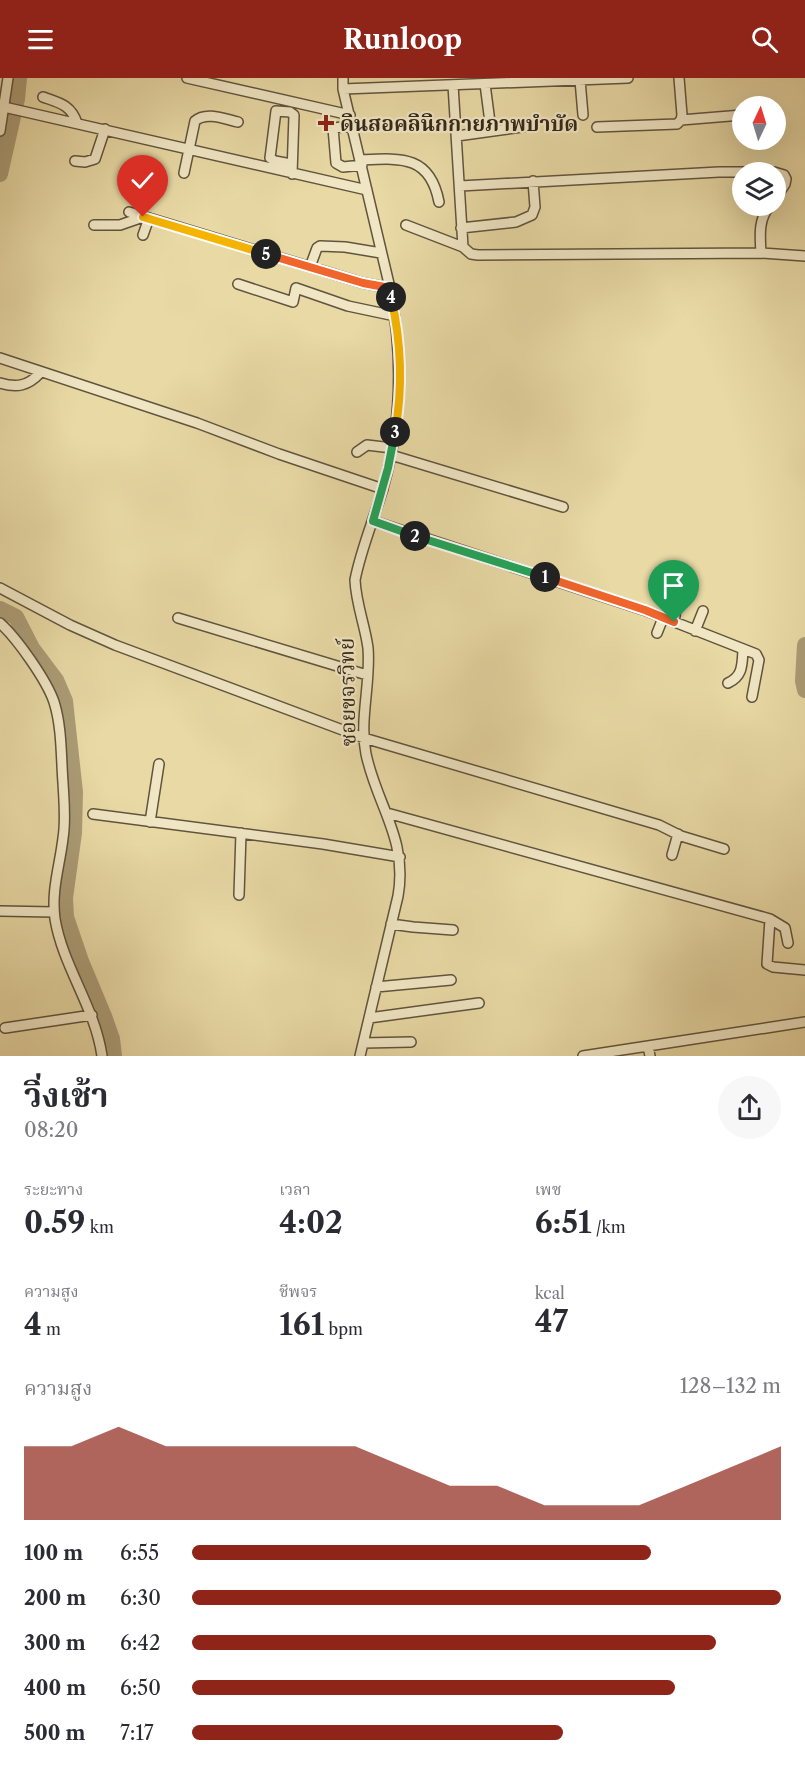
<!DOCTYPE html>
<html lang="th">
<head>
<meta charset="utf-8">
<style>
  body { margin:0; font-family:"Libre Caslon Text","Noto Serif Thai",serif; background:#f7f7f7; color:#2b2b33; height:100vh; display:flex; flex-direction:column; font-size:22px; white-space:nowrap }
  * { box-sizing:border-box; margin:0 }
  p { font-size:20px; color:#7c7c81 }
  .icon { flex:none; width:33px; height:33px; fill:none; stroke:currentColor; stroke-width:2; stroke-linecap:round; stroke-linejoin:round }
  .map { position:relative; height:978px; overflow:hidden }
  .details { display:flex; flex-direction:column; background:#fff; flex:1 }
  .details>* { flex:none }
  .needle { width:39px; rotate:4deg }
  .controls { position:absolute; left:732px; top:18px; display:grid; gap:12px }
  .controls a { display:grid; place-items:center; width:54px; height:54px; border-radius:50%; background:#fff; box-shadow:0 6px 24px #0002; font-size:30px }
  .pin { position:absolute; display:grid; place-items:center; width:51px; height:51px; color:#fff; margin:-62px -26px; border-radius:50% 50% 50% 0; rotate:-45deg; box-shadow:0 0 6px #0007 }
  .pin .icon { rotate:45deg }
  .km { position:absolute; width:30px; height:30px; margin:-15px; border-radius:50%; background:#222; color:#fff; font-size:16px; line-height:30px; text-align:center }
  .round { display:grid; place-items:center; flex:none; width:63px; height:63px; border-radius:32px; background:#f7f7f7 }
  .headline { display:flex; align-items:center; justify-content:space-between; height:102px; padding:0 24px }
  h1 { font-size:33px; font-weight:700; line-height:45px }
  .figures { display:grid; grid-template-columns:repeat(3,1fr); gap:9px; height:102px; padding:6px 24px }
  .figures div { display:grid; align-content:center }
  .figures b { font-size:30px; font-weight:700 }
  .figures small { font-size:16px; font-weight:400 }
  .figures p { font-size:16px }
  .chart { height:168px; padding:12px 24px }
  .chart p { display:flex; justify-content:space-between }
  .chart svg { width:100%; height:108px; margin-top:6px; fill:#8f2418; opacity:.7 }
  ul { padding:0 24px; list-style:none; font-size:20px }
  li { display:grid; grid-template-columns:96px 72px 1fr; align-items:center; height:45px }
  li i { height:15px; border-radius:8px; background:#8f2418 }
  header { display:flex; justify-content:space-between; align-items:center; height:78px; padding:0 24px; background:#8f2418; color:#fff; font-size:27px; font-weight:700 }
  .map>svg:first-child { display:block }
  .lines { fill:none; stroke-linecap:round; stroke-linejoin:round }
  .river { stroke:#ab9c76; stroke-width:16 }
  .minor-casing { stroke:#61543e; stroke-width:12 }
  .minor { stroke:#f0e6c4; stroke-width:9 }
  .split-1-casing { stroke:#fff; stroke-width:12 }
  .split-2-casing { stroke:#fff; stroke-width:12 }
  .split-3-casing { stroke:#fff; stroke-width:12 }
  .split-4-casing { stroke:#fff; stroke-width:12 }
  .split-5-casing { stroke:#fff; stroke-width:12 }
  .split-6-casing { stroke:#fff; stroke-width:12 }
  .split-1 { stroke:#f0652b; stroke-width:8 }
  .split-2 { stroke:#22a559; stroke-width:8 }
  .split-3 { stroke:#22a559; stroke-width:8 }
  .split-4 { stroke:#f5b400; stroke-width:8 }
  .split-5 { stroke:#f0652b; stroke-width:8 }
  .split-6 { stroke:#f5b400; stroke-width:8 }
  .poi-dot { fill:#8f2418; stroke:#f0e6c4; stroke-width:2 }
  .labels { text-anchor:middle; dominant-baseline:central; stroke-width:4.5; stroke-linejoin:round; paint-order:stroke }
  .poi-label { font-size:21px; font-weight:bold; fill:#34271b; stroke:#f0e6c4; text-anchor:start }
  .street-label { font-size:21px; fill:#34271b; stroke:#f0e6c4 }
</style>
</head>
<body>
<header><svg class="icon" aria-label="menu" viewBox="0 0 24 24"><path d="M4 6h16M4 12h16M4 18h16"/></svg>Runloop<svg class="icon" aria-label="search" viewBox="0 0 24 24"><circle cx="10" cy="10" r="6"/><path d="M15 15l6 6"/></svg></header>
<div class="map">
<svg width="805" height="978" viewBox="0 0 805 978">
  <rect width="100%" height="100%" fill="#e8d9a5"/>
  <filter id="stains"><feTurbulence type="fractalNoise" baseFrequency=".00333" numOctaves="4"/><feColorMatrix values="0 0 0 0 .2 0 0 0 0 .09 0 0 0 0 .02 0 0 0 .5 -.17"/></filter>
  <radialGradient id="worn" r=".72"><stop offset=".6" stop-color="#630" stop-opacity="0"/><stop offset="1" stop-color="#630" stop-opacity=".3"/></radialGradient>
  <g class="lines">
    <path class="river" d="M0 96 17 21 19 0
      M0 531 16 539 32 570 56 602 65 623 75 714 74 755 65 820 66 839 81 883 104 938 112 961 114 978
      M805 567 803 603 805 612"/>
    <g class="minor-casing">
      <path id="minor" d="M187 0 350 37
        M343 0V11L390 210C403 277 402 344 383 410 374 441 361 471 355 502 356 526 365 547 368 570 371 606 359 641 366 676 377 728 408 761 398 818L360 978
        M580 2 583 37
        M485 6 491 52
        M453 7 463 169
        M343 11 628 0
        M43 19C60 25 71 27 77 45
        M4 29 367 112
        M681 42 742 37
        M353 48 333 50 336 85 343 89 362 87
        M597 49 677 46 681 42 682 37 679 0
        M0 53 8 0
        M457 58 529 48
        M361 82C401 80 430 77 439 124
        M75 83 85 84 95 81 105 51
        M291 86 275 83 270 80 276 33 290 34 294 37 292 96
        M184 95 195 43C206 33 225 41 238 44
        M460 108 719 94H774L784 97 786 101 785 106 776 120
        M129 134 363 205 390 210
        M94 147H120L143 139
        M406 147 463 169 471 176 478 177 761 175 805 178
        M461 150 516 144 532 137 535 129 533 103
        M143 157 149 140
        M761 175C760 158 758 141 770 128
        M310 189 317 170 320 168 345 169 381 175
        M238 206 293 224 296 210 348 228 395 238
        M0 280 197 345 279 376 383 411
        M0 305C17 310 28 308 40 295
        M357 374 367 367 392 370
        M391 377 563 429
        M373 443 644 532 756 576 759 582 752 619
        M0 510 70 547 115 567 364 660 659 747 681 758 724 771
        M178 540 367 597
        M674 544 676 531V515
        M0 545C17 560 47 603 54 624 62 649 61 679 63 705 64 723 66 742 63 760 60 787 51 812 55 841 63 889 95 929 102 978
        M695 553 703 533
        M657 555 663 540
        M728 605C743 598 742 587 743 572
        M387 735 770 841 767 886 773 889 805 892
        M93 736 323 766 400 779
        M150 744 159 686
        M672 777 678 756
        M239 817 241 755
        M0 833 54 834
        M770 841 785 850 788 865
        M391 846 413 849 453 852
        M376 909 451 902
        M369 940 479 925
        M5 950 92 937
        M363 965 411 964
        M583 978 648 968
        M650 978 648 968 805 944"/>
    </g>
    <use href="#minor" class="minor"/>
  </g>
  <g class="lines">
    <g class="split-1-casing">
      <path id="split-1" d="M545 499 645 532 674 544"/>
    </g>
    <g class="split-2-casing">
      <path id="split-2" d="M415 458 545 499"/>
    </g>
    <g class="split-3-casing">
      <path id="split-3" d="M395 354 388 390 373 443 415 458"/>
    </g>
    <g class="split-4-casing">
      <path id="split-4" d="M391 219C401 263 403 310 395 354"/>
    </g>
    <g class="split-5-casing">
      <path id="split-5" d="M266 176 363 205 390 210 391 219"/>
    </g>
    <g class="split-6-casing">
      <path id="split-6" d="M143 139 266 176"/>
    </g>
    <use href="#split-1" class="split-1"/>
    <use href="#split-2" class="split-2"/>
    <use href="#split-3" class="split-3"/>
    <use href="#split-4" class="split-4"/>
    <use href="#split-5" class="split-5"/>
    <use href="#split-6" class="split-6"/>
  </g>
  <path class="poi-dot" d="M323 36h6v6h6v6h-6v6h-6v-6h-6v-6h6z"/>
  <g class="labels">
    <g class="poi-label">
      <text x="340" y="45">ดินสอคลินิกกายภาพบำบัด</text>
    </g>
    <g class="street-label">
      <text transform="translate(347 614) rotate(-91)">ซอยขจรวิทย์</text>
    </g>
  </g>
  <rect width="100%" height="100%" filter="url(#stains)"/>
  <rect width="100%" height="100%" fill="url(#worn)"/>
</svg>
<div class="controls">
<a><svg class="needle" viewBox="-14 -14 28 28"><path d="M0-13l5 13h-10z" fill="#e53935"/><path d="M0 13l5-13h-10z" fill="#7c7c81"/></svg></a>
<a><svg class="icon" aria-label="layers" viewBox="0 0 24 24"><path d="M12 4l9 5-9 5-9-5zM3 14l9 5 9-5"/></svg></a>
</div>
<div class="pin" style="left:674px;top:544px;background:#1e9e55"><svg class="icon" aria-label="arrive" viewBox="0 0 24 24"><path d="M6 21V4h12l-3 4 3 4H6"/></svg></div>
<div class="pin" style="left:143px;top:139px;background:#d93025"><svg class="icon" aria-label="check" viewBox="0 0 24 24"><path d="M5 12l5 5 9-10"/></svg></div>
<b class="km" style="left:545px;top:499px">1</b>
<b class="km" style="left:415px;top:458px">2</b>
<b class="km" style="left:395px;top:354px">3</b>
<b class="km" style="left:391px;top:219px">4</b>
<b class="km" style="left:266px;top:176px">5</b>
</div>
<section class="details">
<div class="headline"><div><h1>วิ่งเช้า</h1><p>08:20</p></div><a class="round"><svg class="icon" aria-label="share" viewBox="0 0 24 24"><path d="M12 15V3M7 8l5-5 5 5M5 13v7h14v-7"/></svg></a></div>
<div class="figures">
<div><p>ระยะทาง</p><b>0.59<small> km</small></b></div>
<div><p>เวลา</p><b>4:02</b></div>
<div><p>เพซ</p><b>6:51<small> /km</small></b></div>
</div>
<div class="figures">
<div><p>ความสูง</p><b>4<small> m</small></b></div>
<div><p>ชีพจร</p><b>161<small> bpm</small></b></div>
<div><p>kcal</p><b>47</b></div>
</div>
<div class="chart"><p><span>ความสูง</span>128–132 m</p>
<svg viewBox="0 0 160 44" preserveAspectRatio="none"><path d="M0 44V14L10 14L20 6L30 14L40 14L50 14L60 14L70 14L80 22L90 30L100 30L110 38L120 38L130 38L140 30L150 22L160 14V44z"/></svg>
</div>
<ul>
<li><b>100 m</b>6:55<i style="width:78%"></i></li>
<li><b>200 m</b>6:30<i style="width:100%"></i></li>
<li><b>300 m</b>6:42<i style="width:89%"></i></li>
<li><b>400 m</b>6:50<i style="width:82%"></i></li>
<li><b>500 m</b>7:17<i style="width:63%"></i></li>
</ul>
</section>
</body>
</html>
